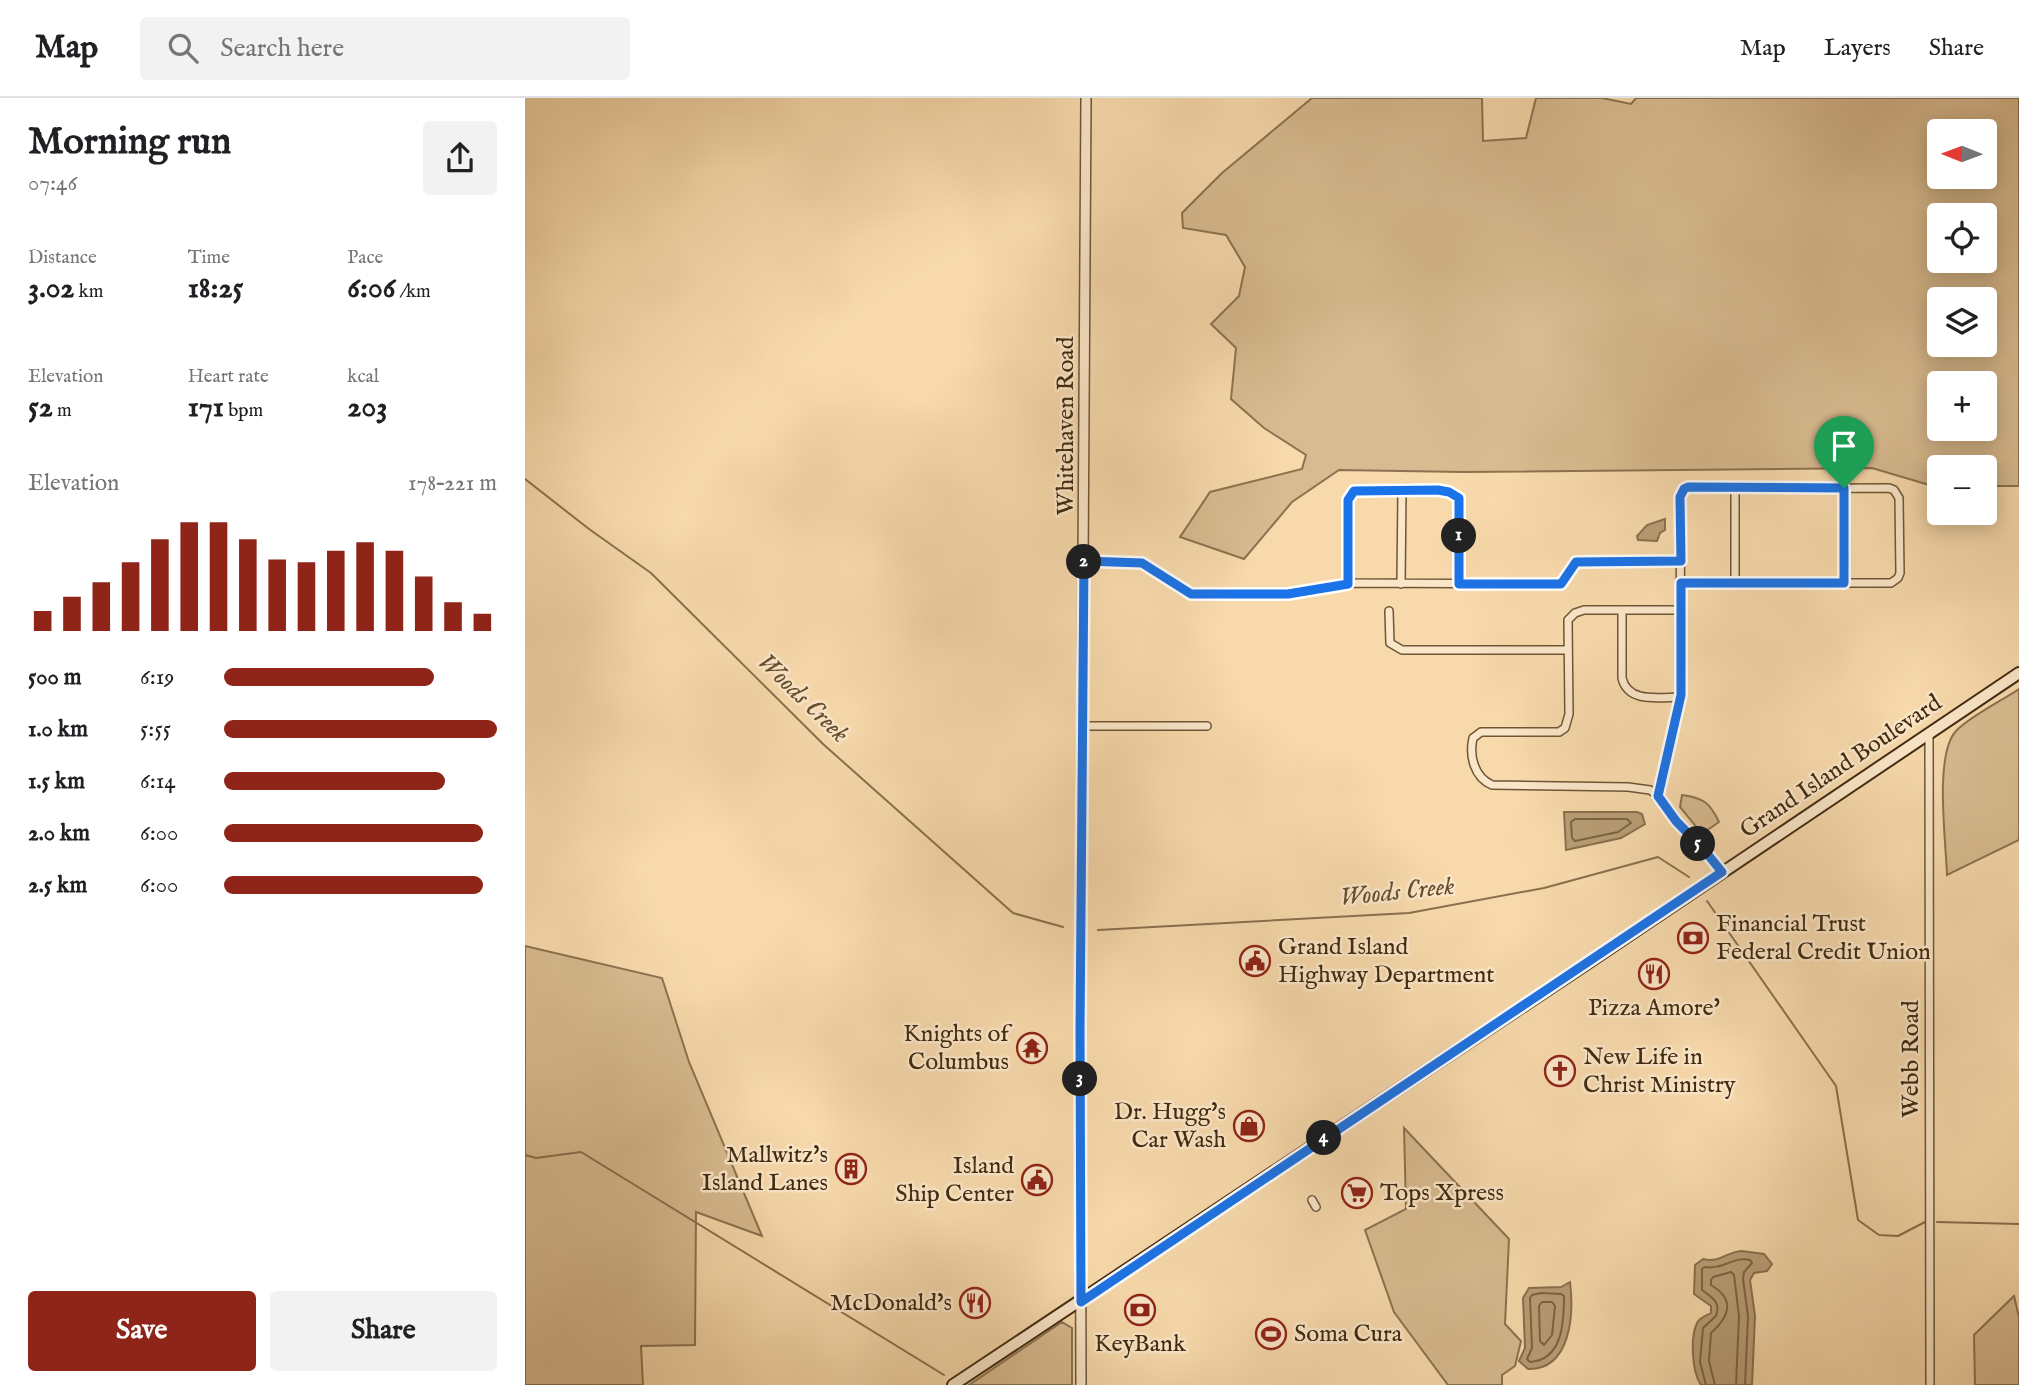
<!DOCTYPE html>
<html lang="en">
<head>
<meta charset="utf-8">
<style>
  body { margin:0; font-family:"IM FELL English",serif; background:#f2f2f2; color:#202124; height:100vh; display:flex; flex-direction:column; font-size:26px; white-space:nowrap }
  * { box-sizing:border-box; margin:0 }
  p { font-size:23px; color:#757577 }
  .icon { flex:none; width:38px; height:38px; fill:none; stroke:currentColor; stroke-width:2; stroke-linecap:round; stroke-linejoin:round }
  .map { position:relative; flex:1; overflow:hidden }
  .drawer { display:flex; flex-direction:column; background:#fff; width:525px }
  .drawer>* { flex:none }
  .needle { width:46px; rotate:271deg }
  .tools { position:absolute; left:1402px; top:21px; display:grid; gap:14px }
  .tools a { display:grid; place-items:center; width:70px; height:70px; border-radius:7px; background:#fff; box-shadow:0 4px 18px #0003; font-size:35px }
  .pin { position:absolute; display:grid; place-items:center; width:60px; height:60px; color:#fff; margin:-72px -30px; border-radius:50% 50% 50% 0; rotate:-45deg; box-shadow:0 0 7px #0007 }
  .pin .icon { rotate:45deg }
  .km { position:absolute; width:35px; height:35px; margin:-18px; border-radius:50%; background:#222; color:#fff; font-size:19px; line-height:35px; text-align:center }
  .round { display:grid; place-items:center; flex:none; width:74px; height:74px; border-radius:7px; background:#f2f2f2 }
  .overview { display:flex; align-items:center; justify-content:space-between; height:119px; padding:0 28px }
  h1 { font-size:38px; font-weight:700; line-height:52px }
  .metrics { display:grid; grid-template-columns:repeat(3,1fr); gap:10px; height:119px; padding:7px 28px }
  .metrics div { display:grid; align-content:center }
  .metrics b { font-size:30px; font-weight:700 }
  .metrics small { font-size:19px; font-weight:400 }
  .metrics p { font-size:19px }
  .chart { height:196px; padding:14px 28px }
  .chart p { display:flex; justify-content:space-between }
  .chart svg { width:100%; height:126px; margin-top:7px; stroke:#8f2418; stroke-width:6 }
  .button { display:flex; gap:14px; margin-top:auto; padding:14px 28px }
  .button a { flex:1; height:80px; border-radius:7px; background:#8f2418; color:#fff; font-size:28px; font-weight:700; line-height:80px; text-align:center }
  .button a+a { background:#f2f2f2; color:#202124 }
  ul { padding:0 28px; list-style:none; font-size:23px }
  li { display:grid; grid-template-columns:112px 84px 1fr; align-items:center; height:52px }
  li i { height:18px; border-radius:9px; background:#8f2418 }
  header { display:flex; align-items:center; gap:42px; box-sizing:border-box; height:98px; padding:0 35px; background:#fff; border-bottom:2px solid #e0e0e0 }
  header strong { font-size:33px }
  nav { display:flex; gap:38px; margin-inline-start:auto; font-size:24px }
  .search { width:490px; height:63px; background:#f2f2f2; display:flex; align-items:center; gap:18px; box-sizing:border-box; padding:0 24px; border-radius:7px; color:#757577; font-size:26px }
  main { display:flex; flex:1; min-height:0 }
  .map>svg:first-child { display:block }
  .green { fill:#d8bb90; stroke:#8c7250; stroke-width:2; fill-rule:evenodd }
  .water { fill:#b99e76; stroke:#89704d; stroke-width:2 }
  .lines { fill:none; stroke-linecap:round; stroke-linejoin:round }
  .shore { stroke:#7c6442; stroke-width:2 }
  .stream { stroke:#89704d; stroke-width:2 }
  .minor-casing { stroke:#6e5636; stroke-width:10 }
  .tertiary-casing { stroke:#6e5636; stroke-width:12 }
  .secondary-casing { stroke:#402a0f; stroke-width:14 }
  .minor { stroke:#fae6c8; stroke-width:7 }
  .tertiary { stroke:#fae6c8; stroke-width:9 }
  .secondary { stroke:#fae6c8; stroke-width:10 }
  .route-casing { stroke:#fff; stroke-width:14 }
  .route { stroke:#1a73e8; stroke-width:9 }
  .labels { text-anchor:middle; dominant-baseline:central; stroke-width:5; stroke-linejoin:round; paint-order:stroke }
  .street-label { font-size:24px; fill:#402a0f; stroke:#fae6c8 }
  .poi-label { font-size:24px; fill:#402a0f; stroke:#fae6c8; text-anchor:start }
  .water-label { font-size:26px; font-style:italic; fill:#644d2e; stroke:#fae6c8 }
</style>
</head>
<body>
<header>
<strong>Map</strong>
<div class="search"><svg class="icon" aria-label="search" viewBox="0 0 24 24"><circle cx="10" cy="10" r="6"/><path d="M15 15l6 6"/></svg>Search here</div>
<nav><a>Map</a><a>Layers</a><a>Share</a></nav>
</header>
<main>
<section class="drawer">
<div class="overview"><div><h1>Morning run</h1><p>07:46</p></div><a class="round"><svg class="icon" aria-label="share" viewBox="0 0 24 24"><path d="M12 15V3M7 8l5-5 5 5M5 13v7h14v-7"/></svg></a></div>
<div class="metrics">
<div><p>Distance</p><b>3.02<small> km</small></b></div>
<div><p>Time</p><b>18:25</b></div>
<div><p>Pace</p><b>6:06<small> /km</small></b></div>
</div>
<div class="metrics">
<div><p>Elevation</p><b>52<small> m</small></b></div>
<div><p>Heart rate</p><b>171<small> bpm</small></b></div>
<div><p>kcal</p><b>203</b></div>
</div>
<div class="chart"><p><span>Elevation</span>178–221 m</p>
<svg viewBox="0 0 160 44" preserveAspectRatio="none"><path d="M5 44V37M15 44V32M25 44V27M35 44V20M45 44V12M55 44V6M65 44V6M75 44V12M85 44V19M95 44V20M105 44V16M115 44V13M125 44V16M135 44V25M145 44V34M155 44V38"/></svg>
</div>
<ul>
<li><b>500 m</b>6:19<i style="width:77%"></i></li>
<li><b>1.0 km</b>5:55<i style="width:100%"></i></li>
<li><b>1.5 km</b>6:14<i style="width:81%"></i></li>
<li><b>2.0 km</b>6:00<i style="width:95%"></i></li>
<li><b>2.5 km</b>6:00<i style="width:95%"></i></li>
</ul>
<div class="button"><a>Save</a><a>Share</a></div>
</section>
<div class="map">
<svg width="1494" height="1287" viewBox="0 0 1494 1287">
  <rect width="100%" height="100%" fill="#f7d9ab"/>
  <filter id="stains"><feTurbulence type="fractalNoise" baseFrequency=".00286" numOctaves="4"/><feColorMatrix values="0 0 0 0 .2 0 0 0 0 .09 0 0 0 0 .02 0 0 0 .5 -.17"/></filter>
  <radialGradient id="worn" r=".72"><stop offset=".6" stop-color="#630" stop-opacity="0"/><stop offset="1" stop-color="#630" stop-opacity=".3"/></radialGradient>
  <path class="green" d="M787 0H957L958 43 1001 40 1011 0H1077L1106 6 1111 0H1494V388H1460V369H1414V389H1411L1347 370 938 374 814 372 767 404 719 461 655 439 685 394 777 371 781 357 739 330 706 301 711 250 686 226 714 198 720 169 701 137 658 130 657 115 697 75ZM1460 33V79H1414V33ZM1460 117V163H1414V117ZM1414 201H1460V247H1414ZM1460 285V331H1414V285Z
    M1494 591V742L1422 777C1421 743 1409 657 1431 633 1444 619 1476 603 1494 591Z
    M1157 697C1179 700 1185 705 1194 724L1177 736 1155 709Z
    M0 848 137 880 164 964 237 1138 171 1114 170 1247 116 1248 118 1287H0Z
    M879 1030 984 1141 980 1226 996 1243 990 1268 977 1277V1287H923L869 1214 840 1132 881 1111Z
    M1489 1198 1494 1219V1287H1450L1449 1237Z
    M537 1224 547 1230V1287H444Z"/>
  <path class="water" d="M1140 421V432L1135 435 1132 443 1113 442 1112 438 1122 427Z
    M1039 714H1112L1117 716 1120 726 1096 740 1041 752Z
    M1216 1153 1239 1156 1247 1166 1242 1173 1229 1175 1225 1182 1230 1218 1227 1287H1176C1167 1274 1165 1240 1172 1225 1175 1219 1181 1218 1186 1215V1208L1169 1196 1170 1167 1178 1161C1196 1165 1199 1155 1216 1153Z
    M1045 1184C1049 1216 1046 1272 1003 1271L994 1263 1000 1250 998 1200 1004 1190 1036 1189Z"/>
  <g class="lines">
    <path class="shore" d="M1050 721H1102L1106 725 1093 734 1050 743 1047 740 1046 724Z
      M1016 1195 1036 1196 1039 1198C1039 1223 1038 1262 1005 1264L1002 1261 1007 1250 1005 1200 1007 1197Z
      M1017 1204H1027L1030 1208 1027 1237 1019 1247 1015 1243 1014 1208Z
      M1181 1287 1175 1264 1178 1230 1191 1218C1196 1203 1187 1200 1177 1192V1171L1180 1169C1198 1172 1208 1158 1225 1162L1227 1165 1219 1174 1218 1181 1223 1218 1220 1287
      M1190 1287 1184 1263 1186 1235C1204 1219 1211 1202 1186 1187V1182L1188 1179 1206 1174 1209 1177 1214 1218 1211 1287"/>
    <path class="stream" d="M0 381 64 431 126 475 298 646 488 815 538 829
      M1182 803 1311 988 1333 1122 1354 1137 1373 1138 1400 1124
      M573 832 884 815 1019 790 1133 759 1164 779
      M0 1057 11 1060 56 1054 419 1277
      M1412 1124 1494 1126"/>
    <g class="minor-casing">
      <path id="minor" d="M1210 389V485
        M1319 390V485
        M560 463 617 465 666 496H763L819 485 1036 486 1051 464 1156 463
        M823 486V402L829 393 834 392C856 392 919 386 934 400V486
        M876 486 877 392
        M1097 512V580C1103 606 1135 599 1156 599
        M1157 512H1059L1050 515 1043 522 1044 616 1040 630 1034 634H956L948 640C944 658 949 679 967 687L1103 689 1125 692 1132 697 1158 732 1179 752 1197 774
        M864 513 865 545 877 552H1043
        M557 628H682
        M1404 635 1405 1287
        M1133 698 1156 597 1155 399 1159 391 1364 390 1369 392 1374 400 1375 475 1373 480 1366 485H1156
        M787 1102 791 1109"/>
    </g>
    <g class="tertiary-casing">
      <path id="tertiary" d="M556 1287 555 931 561 0"/>
    </g>
    <g class="secondary-casing">
      <path id="secondary" d="M428 1287 1063 865 1494 575"/>
    </g>
    <use href="#minor" class="minor"/>
    <use href="#tertiary" class="tertiary"/>
    <use href="#secondary" class="secondary"/>
  </g>
  <g class="lines">
    <g class="route-casing">
      <path id="route" d="M1163 389 1319 390V485H1156V597L1133 698 1151 723 1179 752 1197 774 556 1204 555 931 559 463 617 465 666 496H763L823 486V402L829 393 913 392 924 394 934 400V486H1036L1051 464 1156 463 1155 399 1159 391Z"/>
    </g>
    <use href="#route" class="route"/>
  </g>
  <defs>
    <g id="bank-ring" transform="scale(1.575)"><circle r="9.5" fill="#fae6c8" stroke="#8f2418" stroke-width="1.5"/><path d="M-6-4H6V4H-6ZM0-2.3a2.3 2.3 0 1 0 0 4.6a2.3 2.3 0 1 0 0-4.6Z" fill="#8f2418"/></g>
    <g id="civic-ring" transform="scale(1.575)"><circle r="9.5" fill="#fae6c8" stroke="#8f2418" stroke-width="1.5"/><path d="M-.6-6.5H3V-4.5H.6V-3L4-1V1h2V6H-6V1h2V-1L-.6-3ZM-1.2 2.5V6h2.4V2.5Z" fill="#8f2418"/></g>
    <g id="restaurant-ring" transform="scale(1.575)"><circle r="9.5" fill="#fae6c8" stroke="#8f2418" stroke-width="1.5"/><path d="M-5-6h1v4h1v-4h1v4h1v-4h1v5L-1.5 .5V6h-2V.5L-5-1ZM5-6V6H3V1.5H1.5Q1.5-4 5-6Z" fill="#8f2418"/></g>
    <g id="temple-ring" transform="scale(1.575)"><circle r="9.5" fill="#fae6c8" stroke="#8f2418" stroke-width="1.5"/><path d="M0-6L5-2H3V0L6.5 2.5H4V6H1.5V3h-3V6H-4V2.5H-6.5L-3 0V-2H-5Z" fill="#8f2418"/></g>
    <g id="church-ring" transform="scale(1.575)"><circle r="9.5" fill="#fae6c8" stroke="#8f2418" stroke-width="1.5"/><path d="M-1.2-6h2.4v3.5h3.3v2.4h-3.3V6h-2.4V-.1h-3.3v-2.4h3.3Z" fill="#8f2418"/></g>
    <g id="shop-ring" transform="scale(1.575)"><circle r="9.5" fill="#fae6c8" stroke="#8f2418" stroke-width="1.5"/><path d="M-5-2.5h2.3a2.7 3.5 0 0 1 5.4 0H5L5.5 6h-11ZM-1.5-2.5h3a1.5 2.3 0 0 0-3 0Z" fill="#8f2418"/></g>
    <g id="building-ring" transform="scale(1.575)"><circle r="9.5" fill="#fae6c8" stroke="#8f2418" stroke-width="1.5"/><path d="M-4-6H4V6H1V3H-1V6H-4ZM-2.5-4.3h1.7v1.8h-1.7ZM.8-4.3h1.7v1.8H.8ZM-2.5-1h1.7V.8h-1.7ZM.8-1h1.7V.8H.8Z" fill="#8f2418"/></g>
    <g id="supermarket-ring" transform="scale(1.575)"><circle r="9.5" fill="#fae6c8" stroke="#8f2418" stroke-width="1.5"/><path d="M-6-5.5h2.5l.6 2H6L4.5 2H-2.5L-4.4-4H-6ZM-1.5 3.2a1.3 1.3 0 1 0 .1 0ZM3 3.2a1.3 1.3 0 1 0 .1 0Z" fill="#8f2418"/></g>
    <g id="stadium-ring" transform="scale(1.575)"><circle r="9.5" fill="#fae6c8" stroke="#8f2418" stroke-width="1.5"/><path d="M0-5a6.5 5 0 1 0 0 10a6.5 5 0 1 0 0-10ZM-3.5-1.8h7v3.6h-7Z" fill="#8f2418"/></g>
  </defs>
  <g fill-rule="evenodd">
    <use href="#bank-ring" x="1168" y="840"/>
    <use href="#civic-ring" x="730" y="863"/>
    <use href="#restaurant-ring" x="1129" y="876"/>
    <use href="#temple-ring" x="507" y="950"/>
    <use href="#church-ring" x="1035" y="973"/>
    <use href="#shop-ring" x="724" y="1028"/>
    <use href="#building-ring" x="326" y="1071"/>
    <use href="#civic-ring" x="512" y="1082"/>
    <use href="#supermarket-ring" x="832" y="1095"/>
    <use href="#restaurant-ring" x="450" y="1205"/>
    <use href="#bank-ring" x="615" y="1212"/>
    <use href="#stadium-ring" x="746" y="1236"/>
  </g>
  <g class="labels">
    <g class="street-label">
      <text transform="translate(541 328) rotate(-90)">Whitehaven Road</text>
      <text transform="translate(1316 669) rotate(-34)">Grand Island Boulevard</text>
      <text transform="translate(1386 961) rotate(-90)">Webb Road</text>
    </g>
    <g class="poi-label">
      <text x="1191" y="826">Financial Trust<tspan x="1191" dy="28">Federal Credit Union</tspan></text>
      <text x="753" y="849">Grand Island<tspan x="753" dy="28">Highway Department</tspan></text>
      <text x="1129" y="910" text-anchor="middle">Pizza Amore'</text>
      <text x="484" y="936" text-anchor="end">Knights of<tspan x="484" dy="28">Columbus</tspan></text>
      <text x="1058" y="959">New Life in<tspan x="1058" dy="28">Christ Ministry</tspan></text>
      <text x="701" y="1014" text-anchor="end">Dr. Hugg's<tspan x="701" dy="28">Car Wash</tspan></text>
      <text x="303" y="1057" text-anchor="end">Mallwitz's<tspan x="303" dy="28">Island Lanes</tspan></text>
      <text x="489" y="1068" text-anchor="end">Island<tspan x="489" dy="28">Ship Center</tspan></text>
      <text x="855" y="1095">Tops Xpress</text>
      <text x="427" y="1205" text-anchor="end">McDonald's</text>
      <text x="769" y="1236">Soma Cura</text>
      <text x="615" y="1246" text-anchor="middle">KeyBank</text>
    </g>
    <g class="water-label">
      <text transform="translate(278 600) rotate(44)">Woods Creek</text>
      <text transform="translate(872 794) rotate(-6)">Woods Creek</text>
    </g>
  </g>
  <rect width="100%" height="100%" filter="url(#stains)"/>
  <rect width="100%" height="100%" fill="url(#worn)"/>
</svg>
<div class="tools">
<a><svg class="needle" viewBox="-14 -14 28 28"><path d="M0-13l5 13h-10z" fill="#e53935"/><path d="M0 13l5-13h-10z" fill="#757577"/></svg></a>
<a><svg class="icon" aria-label="locate" viewBox="0 0 24 24"><circle cx="12" cy="12" r="6"/><path d="M12 2v4M12 18v4M2 12h4M18 12h4"/></svg></a>
<a><svg class="icon" aria-label="layers" viewBox="0 0 24 24"><path d="M12 4l9 5-9 5-9-5zM3 14l9 5 9-5"/></svg></a>
<a>+</a>
<a>−</a>
</div>
<div class="pin" style="left:1319px;top:390px;background:#1e9e55"><svg class="icon" aria-label="arrive" viewBox="0 0 24 24"><path d="M6 21V4h12l-3 4 3 4H6"/></svg></div>
<b class="km" style="left:934px;top:438px">1</b>
<b class="km" style="left:559px;top:464px">2</b>
<b class="km" style="left:555px;top:981px">3</b>
<b class="km" style="left:799px;top:1040px">4</b>
<b class="km" style="left:1173px;top:746px">5</b>
</div>
</main>
</body>
</html>
